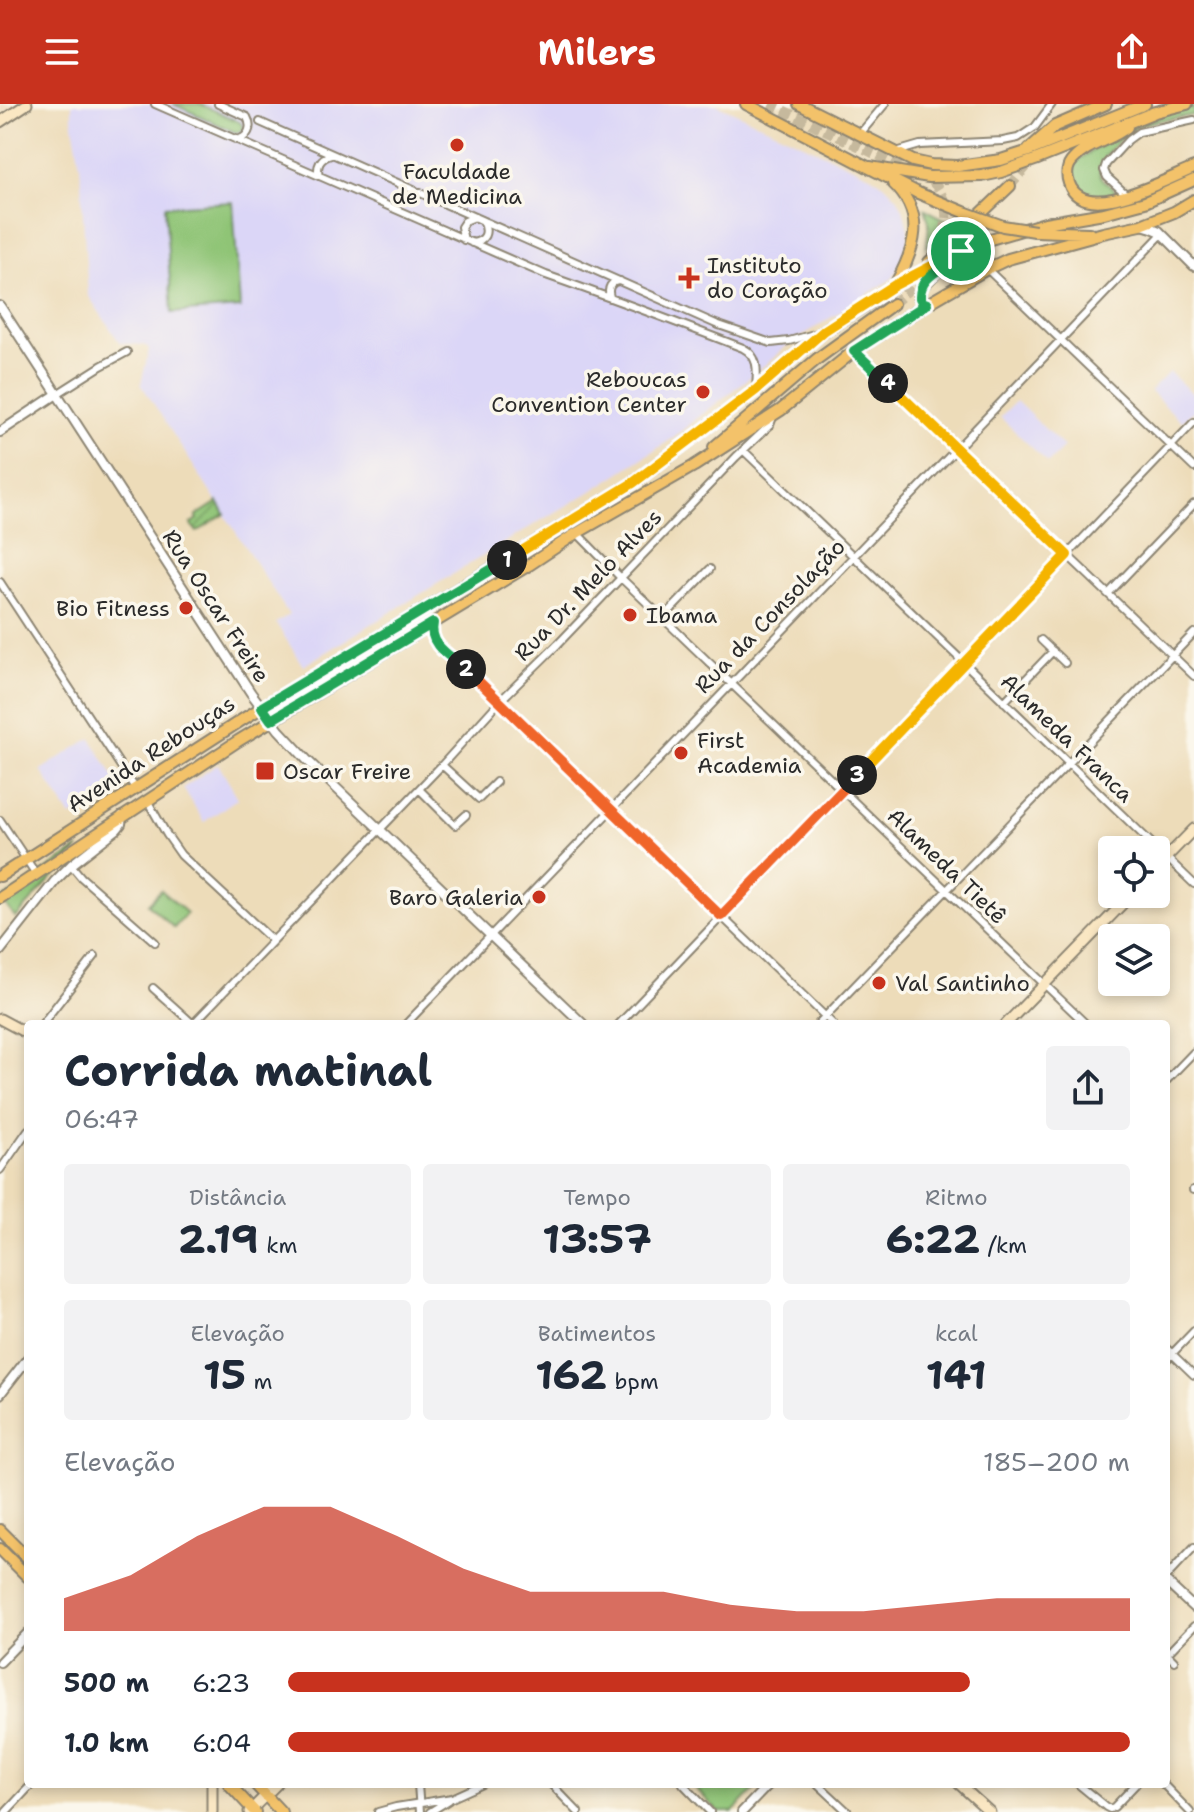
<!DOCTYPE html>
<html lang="pt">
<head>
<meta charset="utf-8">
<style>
  body { margin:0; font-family:"Shantell Sans",sans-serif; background:#f2f2f3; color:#1f2937; height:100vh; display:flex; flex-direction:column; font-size:30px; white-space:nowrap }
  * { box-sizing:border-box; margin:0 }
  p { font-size:26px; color:#747a83 }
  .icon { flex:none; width:44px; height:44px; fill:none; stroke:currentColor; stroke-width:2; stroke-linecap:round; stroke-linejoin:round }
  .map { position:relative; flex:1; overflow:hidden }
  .sheet { position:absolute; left:24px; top:916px; width:1146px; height:768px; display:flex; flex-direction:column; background:#fff; border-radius:8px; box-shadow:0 4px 12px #0003 }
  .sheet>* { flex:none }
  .controls { position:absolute; left:1098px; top:732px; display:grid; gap:16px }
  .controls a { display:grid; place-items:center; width:72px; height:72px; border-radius:8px; background:#fff; box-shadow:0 4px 12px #0003; font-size:40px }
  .pin { position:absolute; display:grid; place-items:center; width:68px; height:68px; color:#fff; margin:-34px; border:4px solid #fff; border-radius:50%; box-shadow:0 2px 8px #0007 }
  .km { position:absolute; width:40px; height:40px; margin:-20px; border-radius:50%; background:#222; color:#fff; font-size:22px; line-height:40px; text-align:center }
  .round { display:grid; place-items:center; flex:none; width:84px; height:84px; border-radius:8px; background:#f2f2f3 }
  .headline { display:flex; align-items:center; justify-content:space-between; height:136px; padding:0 40px }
  h1 { font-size:44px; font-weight:700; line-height:60px }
  .stats { display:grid; grid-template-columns:repeat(3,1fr); gap:12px; height:136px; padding:8px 40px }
  .stats div { display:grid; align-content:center; border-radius:8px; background:#f2f2f3; text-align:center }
  .stats b { font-size:40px; font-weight:700 }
  .stats small { font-size:22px; font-weight:400 }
  .stats p { font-size:22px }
  .chart { height:224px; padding:16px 40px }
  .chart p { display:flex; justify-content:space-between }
  .chart svg { width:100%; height:144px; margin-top:8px; fill:#c8321e; opacity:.7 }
  ul { padding:0 40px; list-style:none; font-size:26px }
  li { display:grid; grid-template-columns:128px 96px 1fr; align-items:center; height:60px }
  li i { height:20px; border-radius:10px; background:#c8321e }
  header { display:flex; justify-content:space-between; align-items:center; height:104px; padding:0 40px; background:#c8321e; color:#fff; font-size:36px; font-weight:700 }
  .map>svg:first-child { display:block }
  .built { fill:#dbd6f7 }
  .park { fill:#8fc476; stroke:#5d7850; stroke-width:2 }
  .garden { fill:url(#garden-furrows); stroke:#5d7850; stroke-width:2 }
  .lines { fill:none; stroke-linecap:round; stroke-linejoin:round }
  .primary-tunnel { stroke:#c6b99d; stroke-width:10; stroke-dasharray:10 5; stroke-linecap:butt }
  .minor-casing { stroke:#8c8472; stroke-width:10 }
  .tertiary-casing { stroke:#8c8472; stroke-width:12 }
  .secondary-casing { stroke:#8c8472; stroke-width:13 }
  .primary-casing { stroke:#8c8472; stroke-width:14 }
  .minor { stroke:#fff; stroke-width:6 }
  .tertiary { stroke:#fff; stroke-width:8 }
  .secondary { stroke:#fae7c3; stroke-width:9 }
  .primary { stroke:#f3c26a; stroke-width:10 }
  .primary-bridge-casing { stroke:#8c8472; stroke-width:14; stroke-linecap:butt }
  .primary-bridge { stroke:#f3c26a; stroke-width:10 }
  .split-1-casing { stroke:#fff; stroke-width:16 }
  .split-2-casing { stroke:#fff; stroke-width:16 }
  .split-3-casing { stroke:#fff; stroke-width:16 }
  .split-4-casing { stroke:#fff; stroke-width:16 }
  .split-5-casing { stroke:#fff; stroke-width:16 }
  .split-1 { stroke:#f5b400; stroke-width:10 }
  .split-2 { stroke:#22a559; stroke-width:10 }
  .split-3 { stroke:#f0652b; stroke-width:10 }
  .split-4 { stroke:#f5b400; stroke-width:10 }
  .split-5 { stroke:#22a559; stroke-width:10 }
  .poi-dot { fill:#c8321e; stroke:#fbf7ec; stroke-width:3 }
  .labels { text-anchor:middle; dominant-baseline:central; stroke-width:7; stroke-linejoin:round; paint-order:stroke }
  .poi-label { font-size:22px; fill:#2b2b2b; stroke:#fbf7ec; text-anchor:start }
  .street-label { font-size:22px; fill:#2b2b2b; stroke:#fbf7ec }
</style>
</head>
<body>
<header><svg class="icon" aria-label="menu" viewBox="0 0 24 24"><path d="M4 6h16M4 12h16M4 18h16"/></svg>Milers<svg class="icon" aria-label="share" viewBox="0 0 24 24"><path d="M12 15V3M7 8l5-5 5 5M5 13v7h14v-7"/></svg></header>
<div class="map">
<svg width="1194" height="1708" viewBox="0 0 1194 1708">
  <defs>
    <pattern id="garden-furrows" width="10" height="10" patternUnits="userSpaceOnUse" patternTransform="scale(2)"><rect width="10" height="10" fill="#8fc476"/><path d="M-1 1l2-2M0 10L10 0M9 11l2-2" fill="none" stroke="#759f61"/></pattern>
  </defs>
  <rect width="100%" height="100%" fill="#fbf7ec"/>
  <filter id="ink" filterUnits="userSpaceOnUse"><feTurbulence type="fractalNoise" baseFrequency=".0125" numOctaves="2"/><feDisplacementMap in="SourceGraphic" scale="16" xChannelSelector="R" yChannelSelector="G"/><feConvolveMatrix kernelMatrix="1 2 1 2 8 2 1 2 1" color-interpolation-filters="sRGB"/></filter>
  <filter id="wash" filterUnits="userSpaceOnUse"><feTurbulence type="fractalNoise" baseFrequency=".006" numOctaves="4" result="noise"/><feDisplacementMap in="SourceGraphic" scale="32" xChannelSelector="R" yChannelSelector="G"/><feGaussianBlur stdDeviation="1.8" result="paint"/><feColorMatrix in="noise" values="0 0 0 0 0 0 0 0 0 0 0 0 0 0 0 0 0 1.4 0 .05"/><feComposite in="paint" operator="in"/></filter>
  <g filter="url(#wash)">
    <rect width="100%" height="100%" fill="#eddcb9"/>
    <path class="built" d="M72 0H716L870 71 884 80 897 93 903 105 908 126V135L903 153 893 174 785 243 768 259 667 338 587 390 535 420 303 562 276 519 289 511 141 280 149 246 148 243 144 241 120 239 88 191 80 61 72 14Z
      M1169 268 1194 291V306L1182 318 1150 287Z
      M1016 297 1064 343 1048 359 1000 313Z
      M91 634 118 680 117 684 71 713 41 666Z
      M218 660 238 694 204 718 183 684Z"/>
    <path class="park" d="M173 0H200L240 18 244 24 237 29Z
      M1194 3V11C1178 14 1160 15 1144 20 1130 24 1096 54 1100 70 1102 77 1112 83 1117 89 1110 90 1103 92 1096 92 1077 92 1069 73 1076 57 1112 34 1151 9 1194 3Z
      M233 98 240 204 172 209 165 102Z
      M925 105 954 120 927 143 929 118Z
      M79 744 16 814 1 796Z
      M161 786 187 809 174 824 148 800Z
      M691 1680H760L733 1708H719Z"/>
    <path class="garden" d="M218 398 225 410 197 428 191 420 198 415 196 412Z"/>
  </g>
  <g filter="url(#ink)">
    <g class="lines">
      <path class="primary-tunnel" d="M770 0 932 77C953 99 947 126 938 152
        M1010 82 1033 55
        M893 200 927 169"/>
      <g class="minor-casing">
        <path id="minor" d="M155 0 546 171C612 194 678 219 743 244 760 253 757 268 756 285
          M218 0 247 13C253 24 248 34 236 36
          M260 18 716 220 771 239 789 237 818 229
          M859 31 885 0
          M896 48 920 41 1003 37 1018 34 1035 23 1052 0
          M319 72C316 62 320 54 331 51
          M1127 91 1107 73 1104 66 1106 60 1128 36 1139 28 1194 16
          M464 136 461 123 465 117 475 113
          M472 139C485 137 489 129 483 117
          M987 165 1194 364
          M610 193C607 184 611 177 620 177
          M854 247 1194 572
          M57 290 101 262 127 248
          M743 346 1194 780
          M577 429 620 473 1086 920
          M0 478 135 684
          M1108 490 1194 400
          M663 514 710 465
          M433 519C428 542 449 551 465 564L833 920
          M1041 536 1065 559
          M1004 598 1053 547
          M442 661 479 695 496 678
          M419 685 455 721 466 711
          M147 696 167 731 181 751 272 836
          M0 716 36 770
          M71 761 81 773 155 838
          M153 884 193 920 442 661 499 598 558 540 736 353 770 321 773 313
          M42 920 95 852
          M406 920 1162 130
          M619 920 1194 318
          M818 920 1194 529
          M1166 977 1194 948
          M0 1066 28 1026
          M1193 1086H1194
          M1166 1244 1194 1271
          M1166 1256 1194 1227
          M1166 1473 1194 1443
          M1174 1557 1167 1550 1194 1522
          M418 1680 420 1708
          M551 1680 578 1708
          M683 1680 710 1708
          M818 1680 848 1708
          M1078 1680 1106 1703 1110 1705 1114 1703 1136 1680
          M1163 1680 1190 1708
          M6 1708 32 1680
          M378 1708 396 1703 452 1694 483 1680
          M430 1708 449 1696"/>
      </g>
      <g class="tertiary-casing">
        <path id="tertiary" d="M1142 121 1152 124 1159 127 1194 162
          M0 202 251 589 279 626 308 657 583 920
          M0 328 57 290
          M0 847 55 777 71 761 117 725 121 720 122 712
          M0 1290 28 1254
          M1166 1478 1194 1504
          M0 1558 28 1529
          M742 1708 769 1680"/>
      </g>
      <g class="secondary-casing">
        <path id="secondary" d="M0 18 27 0
          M1156 764 1194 725
          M0 915 28 930
          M1006 920 1132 790
          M212 1680V1708
          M959 1680 990 1708
          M249 1708 277 1680"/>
      </g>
      <g class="primary-casing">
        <path id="primary" d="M746 0 918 89
          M799 0 913 57 931 61 958 62 1001 56 1026 48 1145 0
          M1127 23C1111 36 1087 40 1073 56 1067 62 1066 71 1069 79 1083 122 1168 74 1194 64
          M1029 45 1055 22 1106 0
          M870 63 929 73 982 72 1001 68 1035 56 1155 8 1187 0
          M893 79C927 111 915 145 895 181
          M1035 127 1089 129
          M929 158 946 143 1010 82
          M927 200 920 194 921 183 945 160
          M714 343 817 255 893 200
          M0 772 248 612 633 379 756 286 825 226 887 188 895 181 977 139 1045 119 1104 109 1145 98 1194 76
          M0 794 238 637 529 461 577 429 694 362 781 306 854 247 927 200 987 165 1008 155 1103 129 1141 121 1174 108 1194 96
          M0 1426 28 1454
          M0 1445 28 1473
          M229 1680 255 1708
          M255 1680 281 1708"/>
      </g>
      <use href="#minor" class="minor"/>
      <use href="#tertiary" class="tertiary"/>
      <use href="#secondary" class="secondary"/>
      <use href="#primary" class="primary"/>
      <g class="primary-bridge-casing">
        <path id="primary-bridge" d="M918 89 964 108 1003 122 1035 127"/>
      </g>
      <use href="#primary-bridge" class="primary-bridge"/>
    </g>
  </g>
  <g class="lines" filter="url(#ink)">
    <g class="split-1-casing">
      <path id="split-1" d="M507 456 633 379 756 286 825 226 895 181 961 147"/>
    </g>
    <g class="split-2-casing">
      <path id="split-2" d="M466 565C451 552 428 542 433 519L271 616 262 603 507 456"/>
    </g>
    <g class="split-3-casing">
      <path id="split-3" d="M466 565 721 812 857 671"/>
    </g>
    <g class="split-4-casing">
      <path id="split-4" d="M857 671 1067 451 888 279"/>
    </g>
    <g class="split-5-casing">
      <path id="split-5" d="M888 279 854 247 927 200 922 198 920 194C919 168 951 164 961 147"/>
    </g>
    <use href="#split-1" class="split-1"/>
    <use href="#split-2" class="split-2"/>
    <use href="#split-3" class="split-3"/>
    <use href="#split-4" class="split-4"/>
    <use href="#split-5" class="split-5"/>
  </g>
  <g class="poi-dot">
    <circle cx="457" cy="41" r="8"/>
    <path d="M685 162h8v8h8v8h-8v8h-8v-8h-8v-8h8z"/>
    <circle cx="703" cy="288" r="8"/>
    <circle cx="186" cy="504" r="8"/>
    <circle cx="630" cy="511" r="8"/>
    <circle cx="681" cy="649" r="8"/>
    <rect x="255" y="657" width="20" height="20" rx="4"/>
    <circle cx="539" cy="793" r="8"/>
    <circle cx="879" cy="879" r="8"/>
  </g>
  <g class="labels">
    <g class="poi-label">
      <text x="457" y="67" text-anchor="middle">Faculdade<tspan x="457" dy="25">de Medicina</tspan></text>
      <text x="707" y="161">Instituto<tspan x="707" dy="25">do Coração</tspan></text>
      <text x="687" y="275" text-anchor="end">Reboucas<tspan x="687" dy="25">Convention Center</tspan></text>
      <text x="170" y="504" text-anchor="end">Bio Fitness</text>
      <text x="646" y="511">Ibama</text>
      <text x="697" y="636">First<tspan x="697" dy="25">Academia</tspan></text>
      <text x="283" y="667">Oscar Freire</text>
      <text x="523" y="793" text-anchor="end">Baro Galeria</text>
      <text x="895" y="879">Val Santinho</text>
    </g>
    <g class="street-label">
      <text transform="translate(588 481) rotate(-46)">Rua Dr. Melo Alves</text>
      <text transform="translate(216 502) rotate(57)">Rua Oscar Freire</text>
      <text transform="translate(770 512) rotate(-46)">Rua da Consolação</text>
      <text transform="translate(1067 634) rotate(44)">Alameda Franca</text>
      <text transform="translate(151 650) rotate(-33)">Avenida Rebouças</text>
      <text transform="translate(947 762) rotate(44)">Alameda Tietê</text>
    </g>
  </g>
</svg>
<div class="controls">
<a><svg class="icon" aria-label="locate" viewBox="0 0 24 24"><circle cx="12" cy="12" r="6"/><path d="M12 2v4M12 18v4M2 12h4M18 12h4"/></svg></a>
<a><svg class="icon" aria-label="layers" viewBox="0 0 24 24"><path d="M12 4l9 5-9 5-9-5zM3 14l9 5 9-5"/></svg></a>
</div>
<div class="pin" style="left:961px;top:147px;background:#1e9e55"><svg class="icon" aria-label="arrive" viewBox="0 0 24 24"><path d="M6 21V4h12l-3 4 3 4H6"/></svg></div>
<b class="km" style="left:507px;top:456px">1</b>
<b class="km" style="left:466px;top:565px">2</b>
<b class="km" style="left:857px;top:671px">3</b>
<b class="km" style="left:888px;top:279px">4</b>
<section class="sheet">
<div class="headline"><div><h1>Corrida matinal</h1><p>06:47</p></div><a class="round"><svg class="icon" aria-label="share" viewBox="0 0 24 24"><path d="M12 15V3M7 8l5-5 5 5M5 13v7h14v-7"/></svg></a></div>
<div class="stats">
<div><p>Distância</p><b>2.19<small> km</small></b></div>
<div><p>Tempo</p><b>13:57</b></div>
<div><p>Ritmo</p><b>6:22<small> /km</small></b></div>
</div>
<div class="stats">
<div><p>Elevação</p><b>15<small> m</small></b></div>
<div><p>Batimentos</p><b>162<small> bpm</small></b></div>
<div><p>kcal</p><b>141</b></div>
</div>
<div class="chart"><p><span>Elevação</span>185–200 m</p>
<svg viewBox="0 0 160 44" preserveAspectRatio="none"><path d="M0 44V34L10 27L20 15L30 6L40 6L50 15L60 25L70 32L80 32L90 32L100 36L110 38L120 38L130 36L140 34L150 34L160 34V44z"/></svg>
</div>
<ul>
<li><b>500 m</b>6:23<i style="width:81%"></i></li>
<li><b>1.0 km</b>6:04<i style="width:100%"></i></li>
</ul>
</section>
</div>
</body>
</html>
